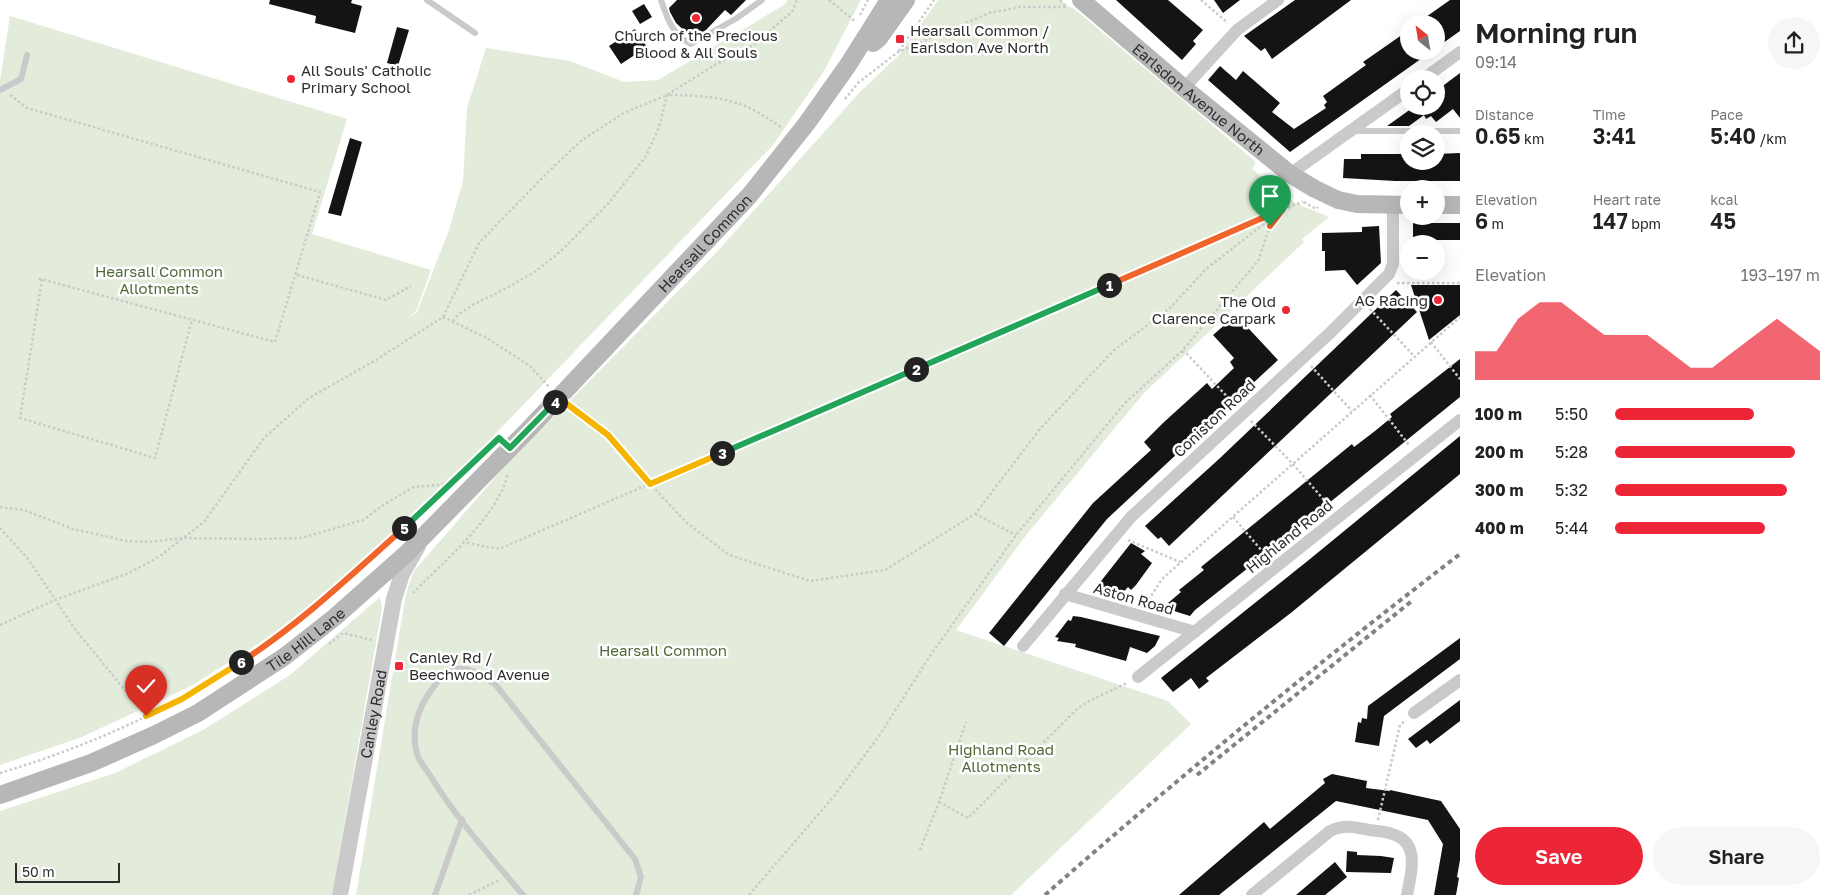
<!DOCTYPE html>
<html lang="en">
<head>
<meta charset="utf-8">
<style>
  body { margin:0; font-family:"Golos Text",sans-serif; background:#f6f6f6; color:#222; height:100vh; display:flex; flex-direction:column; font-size:19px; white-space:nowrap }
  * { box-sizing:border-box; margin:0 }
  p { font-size:16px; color:#767676 }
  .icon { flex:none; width:28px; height:28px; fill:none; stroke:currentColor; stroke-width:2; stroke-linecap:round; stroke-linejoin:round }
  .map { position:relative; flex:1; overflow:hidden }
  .side { display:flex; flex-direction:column; background:#fff; width:375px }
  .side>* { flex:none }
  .needle { width:32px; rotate:330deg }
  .tools { position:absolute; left:1400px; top:15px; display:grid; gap:10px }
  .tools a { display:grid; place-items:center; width:45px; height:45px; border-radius:50%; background:#fff; box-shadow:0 5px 20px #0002; font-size:25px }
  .scale { position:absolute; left:15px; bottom:12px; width:105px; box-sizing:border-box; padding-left:5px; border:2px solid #2d2d2d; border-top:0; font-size:14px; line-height:18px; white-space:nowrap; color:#2d2d2d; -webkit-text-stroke:4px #fff; paint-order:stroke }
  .pin { position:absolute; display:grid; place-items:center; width:42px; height:42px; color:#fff; margin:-51px -21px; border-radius:50% 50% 50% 0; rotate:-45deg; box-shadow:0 0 5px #0007 }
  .pin .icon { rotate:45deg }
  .km { position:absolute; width:25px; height:25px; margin:-12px; border-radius:50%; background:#222; color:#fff; font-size:14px; line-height:25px; text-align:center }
  .round { display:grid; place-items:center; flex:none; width:52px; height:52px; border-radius:26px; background:#f6f6f6 }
  .headline { display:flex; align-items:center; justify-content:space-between; height:85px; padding:0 15px }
  h1 { font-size:28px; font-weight:600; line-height:38px }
  .stats { display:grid; grid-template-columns:repeat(3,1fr); gap:8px; height:85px; padding:5px 15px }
  .stats div { display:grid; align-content:center }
  .stats b { font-size:21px; font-weight:600 }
  .stats small { font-size:14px; font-weight:400 }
  .stats p { font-size:14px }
  .chart { height:140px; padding:10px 15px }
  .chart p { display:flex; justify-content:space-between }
  .chart svg { width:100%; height:90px; margin-top:5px; fill:#ed2637; opacity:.7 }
  .cta { display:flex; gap:10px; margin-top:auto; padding:10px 15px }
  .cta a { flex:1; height:58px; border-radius:30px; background:#ed2637; color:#fff; font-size:20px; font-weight:600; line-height:58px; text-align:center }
  .cta a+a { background:#f6f6f6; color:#222 }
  ul { padding:0 15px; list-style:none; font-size:16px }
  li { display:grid; grid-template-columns:80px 60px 1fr; align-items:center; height:38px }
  li i { height:12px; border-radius:6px; background:#ed2637 }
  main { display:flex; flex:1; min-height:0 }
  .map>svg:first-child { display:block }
  .green { fill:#e3ebda }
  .building { fill:#141414 }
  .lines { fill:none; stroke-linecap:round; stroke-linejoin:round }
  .path { stroke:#cacaca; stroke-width:2.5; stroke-dasharray:2.5 2.5; stroke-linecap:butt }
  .service { stroke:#cacaca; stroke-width:6 }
  .minor { stroke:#cacaca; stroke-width:12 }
  .tertiary { stroke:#cacaca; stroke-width:16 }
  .secondary { stroke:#b7b7b7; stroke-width:18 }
  .rail { stroke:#828282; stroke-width:4; stroke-dasharray:5 4; stroke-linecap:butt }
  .split-1-casing { stroke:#fff; stroke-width:10 }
  .split-2-casing { stroke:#fff; stroke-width:10 }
  .split-3-casing { stroke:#fff; stroke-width:10 }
  .split-4-casing { stroke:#fff; stroke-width:10 }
  .split-5-casing { stroke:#fff; stroke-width:10 }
  .split-6-casing { stroke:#fff; stroke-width:10 }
  .split-7-casing { stroke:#fff; stroke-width:10 }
  .split-1 { stroke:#f0652b; stroke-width:6 }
  .split-2 { stroke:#22a559; stroke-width:6 }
  .split-3 { stroke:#22a559; stroke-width:6 }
  .split-4 { stroke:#f5b400; stroke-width:6 }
  .split-5 { stroke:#22a559; stroke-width:6 }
  .split-6 { stroke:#f0652b; stroke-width:6 }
  .split-7 { stroke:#f5b400; stroke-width:6 }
  .poi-dot { fill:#ed2637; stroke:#fff; stroke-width:2 }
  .labels { text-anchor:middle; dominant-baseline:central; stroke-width:5; stroke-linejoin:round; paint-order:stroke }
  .poi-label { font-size:15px; fill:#2d2d2d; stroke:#fff; text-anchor:start }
  .street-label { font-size:15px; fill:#2d2d2d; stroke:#fff }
  .park-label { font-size:15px; fill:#506a39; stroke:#fff }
</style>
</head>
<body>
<main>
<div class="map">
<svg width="1460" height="895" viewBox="0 0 1460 895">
  <rect width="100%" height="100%" fill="#fff"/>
  <path class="green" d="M788 0H861L824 71 773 145 449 482 387 540 312 605 261 642 191 686 82 737 0 765V80L10 16 347 119 312 234 431 270 416 311 408 319 417 312 449 230 463 181 467 108 486 48 570 61 624 82 658 80 784 5Z
    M938 0H1059L1077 11 1256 162 1252 169 1295 203 1329 217 1302 239 1304 242 1144 393 1027 534 956 630 1168 701 1191 724 1011 895H356L406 593 414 571 506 465 714 255 860 92 900 54Z
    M380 597 382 608 332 895H0V811L115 773 203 730 290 675Z"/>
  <path class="building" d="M270 0H352L351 3 362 6 355 33 315 23 316 16 269 4Z
    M677 0H746L731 15 725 10 706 30 701 33 698 30 691 37 676 23 670 12 669 8Z
    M1116 0H1168L1203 30 1193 41 1196 44 1182 60Z
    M1214 0H1240L1223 13Z
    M1295 0H1351L1272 59 1265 48 1261 51 1244 36Z
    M1450 0H1460V31L1436 48V24H1416Z
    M644 4 652 17 640 24 632 11Z
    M397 27 409 30 398 66 387 63Z
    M635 29 647 47 621 64 609 46Z
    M1409 30V51H1432L1290 152 1208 80 1220 66 1236 80 1243 71 1280 103 1272 112 1294 129 1326 108 1324 105 1327 102 1323 96 1366 65 1363 62Z
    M1460 73V118L1453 109 1436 122 1431 116 1426 119 1424 115 1409 126H1387L1415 106H1436V91Z
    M350 138 362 142 341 216 328 213Z
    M1460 153V181H1395L1343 178 1344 159H1361V154H1409V161H1436V154Z
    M1413 223H1460V240H1435V244H1413Z
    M1379 226 1381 263 1357 285 1345 270 1325 271V251H1322V233L1362 232V227Z
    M1411 285H1460V315L1429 340Z
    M1396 290 1417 312 1169 546 1161 537 1158 539 1145 526 1219 459Z
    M1236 315 1278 360 1107 519 1004 646 989 633 1093 503 1151 450 1144 442 1163 423 1207 383 1212 389 1234 368 1230 362 1234 358 1213 335Z
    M1460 359V397L1292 533 1195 610 1190 616 1174 611 1168 603 1181 592 1179 590 1204 570 1201 567 1352 444 1354 447 1375 431 1392 417 1390 414Z
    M1460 436V474L1292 612 1206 678 1209 681 1199 689 1191 678 1173 692 1161 678 1310 559Z
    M1131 543 1145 551 1141 554 1152 563 1136 585 1131 590 1128 587 1121 595 1094 590Z
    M1073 616 1081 617 1160 636 1155 646 1147 653 1130 647 1126 661 1075 647 1076 644 1057 641 1059 638 1055 637 1068 620 1071 621Z
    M1460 638V659L1384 716 1379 746 1355 742 1358 722 1361 723 1362 718 1367 719 1368 706Z
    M1460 700V721L1430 744 1427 740 1416 748 1408 739Z
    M1332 774 1367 781 1366 788 1390 791V790L1441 801 1460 829V860L1457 877 1459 878 1456 895H1434L1443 844 1428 820 1336 801 1219 895H1179L1264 822 1270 829 1325 783 1323 779Z
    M1347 851 1357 852V855L1381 856 1394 858 1391 873 1346 872Z
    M1335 862 1347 877 1325 895H1296Z"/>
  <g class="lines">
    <path class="path" d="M829 0 856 22
      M1060 0 1065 5
      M1201 0 1228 23
      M860 15 868 0
      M899 51 934 0
      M10 95 27 108 320 192 275 342 37 278
      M845 99 858 83 898 52 989 13 1020 7H1067
      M1304 202 1316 209 1318 207
      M1283 209 1303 202
      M297 275 386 300 411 286
      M42 279 20 418 155 458 192 320
      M1397 283H1460
      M1370 309 1414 356
      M443 317 487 338 530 366 549 387
      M453 321 459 314 474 304 503 290 536 271 561 251 608 204 646 156 659 127 667 95C690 95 714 96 737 103 753 108 769 119 782 128
      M1431 342 1460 379
      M1182 351 1187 354 1235 405
      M1311 366 1352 411
      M1370 395 1409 445
      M570 406 608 435 650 484 687 523 729 555 810 581 885 570 975 514 1040 429 1113 351 1170 308 1206 269 1283 209
      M1251 421 1292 463 1330 507
      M0 507 24 510 73 529 127 541 148 542 183 538 204 522 264 438 309 398 376 360 443 317 479 243 545 175 582 140 624 113 667 95 713 66 753 45 792 12 797 0
      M975 514 1016 535
      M1233 517 1268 558
      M0 528 28 559 75 629 146 716
      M1128 540 1180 562
      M462 542 499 549 1278 212
      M413 593C444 561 498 517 508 473
      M1146 604 1162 579 1460 317
      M0 625 55 600 129 573 159 557 183 538 257 539 302 538 363 520 385 504 414 487 450 484
      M329 644 343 633 372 640
      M0 773C97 744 190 701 272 641 336 594 394 538 452 483
      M939 802 968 818 1077 709 1089 701 1127 683
      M1378 820 1400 725 1406 720
      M920 850 939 802 966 722
      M469 895 499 880
      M749 895 835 795 879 736 930 656 1016 535 1125 403 1182 351 1258 261 1270 226 1281 212"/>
    <path class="service" d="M427 0 475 33
      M661 0C667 18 673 36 691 44L737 18 762 0
      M0 90 21 79 27 55
      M1354 131H1460
      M435 895 462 819
      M523 895C491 857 457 819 431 777 427 770 419 762 417 754 409 725 422 699 441 678 458 659 479 673 495 684L635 859 641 877 636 895"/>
    <path class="minor" d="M1423 79 1460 52
      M1184 88 1237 30 1278 0
      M1290 174 1409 89
      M1065 594 1195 632
      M1023 646 1131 517 1331 332 1389 274 1393 264V205
      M1138 677 1460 420
      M1414 713 1460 680
      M1252 895 1330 831C1344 824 1355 827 1369 830 1376 831 1385 831 1392 834 1421 842 1411 874 1407 895"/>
    <path class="tertiary" id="s1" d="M340 895 394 599 402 574 418 546"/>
    <g class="secondary">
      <path id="s2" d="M1081 0 1184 88 1290 174 1315 189 1338 200 1357 204 1409 205"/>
      <path d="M873 43 879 38 906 0"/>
      <path d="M1436 205H1460"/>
      <path id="s3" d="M0 795 91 763 154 735 198 713 284 657 335 617 406 554 529 429 749 196 807 123 848 65 889 0"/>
    </g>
    <path class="rail" d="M1197 775 1413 600
      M1045 895C1179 777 1318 663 1460 554"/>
  </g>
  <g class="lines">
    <g class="split-1-casing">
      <path id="split-1" d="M1109 285 1283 209 1270 226"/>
    </g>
    <g class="split-2-casing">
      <path id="split-2" d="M916 369 1109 285"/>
    </g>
    <g class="split-3-casing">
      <path id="split-3" d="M722 453 916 369"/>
    </g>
    <g class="split-4-casing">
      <path id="split-4" d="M555 402 559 398 608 435 650 484 722 453"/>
    </g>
    <g class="split-5-casing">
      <path id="split-5" d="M404 528 499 438 510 448 555 402"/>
    </g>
    <g class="split-6-casing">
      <path id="split-6" d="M241 662C300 624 351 575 404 528"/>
    </g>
    <g class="split-7-casing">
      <path id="split-7" d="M146 716 182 699 241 662"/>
    </g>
    <use href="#split-1" class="split-1"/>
    <use href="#split-2" class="split-2"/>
    <use href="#split-3" class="split-3"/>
    <use href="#split-4" class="split-4"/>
    <use href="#split-5" class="split-5"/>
    <use href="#split-6" class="split-6"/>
    <use href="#split-7" class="split-7"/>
  </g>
  <g class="poi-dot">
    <circle cx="696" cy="18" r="5"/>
    <rect x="895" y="34" width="10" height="10" rx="2.5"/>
    <circle cx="291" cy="79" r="5"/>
    <circle cx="1438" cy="300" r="5"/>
    <circle cx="1286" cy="310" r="5"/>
    <rect x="394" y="661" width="10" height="10" rx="2.5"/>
  </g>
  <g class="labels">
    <g class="poi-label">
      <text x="910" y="30">Hearsall Common /<tspan x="910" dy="17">Earlsdon Ave North</tspan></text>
      <text x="696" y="35" text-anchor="middle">Church of the Precious<tspan x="696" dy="17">Blood &amp; All Souls</tspan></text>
      <text x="301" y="70">All Souls' Catholic<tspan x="301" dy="17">Primary School</tspan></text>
      <text x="1428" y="300" text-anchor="end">AG Racing</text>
      <text x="1276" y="301" text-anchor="end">The Old<tspan x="1276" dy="17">Clarence Carpark</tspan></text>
      <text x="409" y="657">Canley Rd /<tspan x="409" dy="17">Beechwood Avenue</tspan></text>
    </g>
    <g class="street-label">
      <text stroke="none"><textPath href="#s2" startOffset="154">Earlsdon Avenue North</textPath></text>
      <text stroke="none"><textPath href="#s3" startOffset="908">Hearsall Common</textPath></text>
      <text transform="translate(1214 418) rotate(-43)">Coniston Road</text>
      <text transform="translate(1289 536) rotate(-39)">Highland Road</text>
      <text transform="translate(1134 598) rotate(16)">Aston Road</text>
      <text stroke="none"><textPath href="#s3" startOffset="345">Tile Hill Lane</textPath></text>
      <text stroke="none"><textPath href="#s1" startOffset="184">Canley Road</textPath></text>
    </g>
    <g class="park-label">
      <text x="159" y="271">Hearsall Common<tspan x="159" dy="17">Allotments</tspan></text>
      <text x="663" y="650">Hearsall Common</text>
      <text x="1001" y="749">Highland Road<tspan x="1001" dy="17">Allotments</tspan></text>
    </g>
  </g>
</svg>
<div class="tools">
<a><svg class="needle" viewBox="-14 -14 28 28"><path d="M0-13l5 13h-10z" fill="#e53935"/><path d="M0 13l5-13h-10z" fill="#767676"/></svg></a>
<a><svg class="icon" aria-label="locate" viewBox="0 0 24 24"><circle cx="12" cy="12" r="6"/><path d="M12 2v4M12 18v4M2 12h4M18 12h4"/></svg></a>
<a><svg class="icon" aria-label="layers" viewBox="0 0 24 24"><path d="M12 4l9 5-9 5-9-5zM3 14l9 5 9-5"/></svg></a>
<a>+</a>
<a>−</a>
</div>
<div class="scale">50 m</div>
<div class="pin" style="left:1270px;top:226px;background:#1e9e55"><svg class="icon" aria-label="arrive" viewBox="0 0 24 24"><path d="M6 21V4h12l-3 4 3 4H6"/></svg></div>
<div class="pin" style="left:146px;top:716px;background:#d93025"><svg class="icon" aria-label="check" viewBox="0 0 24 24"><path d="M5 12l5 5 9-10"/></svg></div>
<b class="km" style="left:1109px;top:285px">1</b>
<b class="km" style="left:916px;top:369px">2</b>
<b class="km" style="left:722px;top:453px">3</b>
<b class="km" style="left:555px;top:402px">4</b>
<b class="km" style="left:404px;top:528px">5</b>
<b class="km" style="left:241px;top:662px">6</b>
</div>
<section class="side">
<div class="headline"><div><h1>Morning run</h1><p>09:14</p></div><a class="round"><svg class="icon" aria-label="share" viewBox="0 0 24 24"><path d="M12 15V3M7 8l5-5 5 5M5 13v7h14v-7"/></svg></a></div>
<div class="stats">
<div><p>Distance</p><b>0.65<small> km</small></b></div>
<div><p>Time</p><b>3:41</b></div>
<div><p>Pace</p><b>5:40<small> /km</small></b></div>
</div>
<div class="stats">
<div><p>Elevation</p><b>6<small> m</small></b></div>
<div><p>Heart rate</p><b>147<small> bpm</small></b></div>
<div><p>kcal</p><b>45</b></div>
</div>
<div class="chart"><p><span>Elevation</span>193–197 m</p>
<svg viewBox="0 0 160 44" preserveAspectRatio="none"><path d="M0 44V30L10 30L20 14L30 6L40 6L50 14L60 22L70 22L80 22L90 30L100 38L110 38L120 30L130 22L140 14L150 22L160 30V44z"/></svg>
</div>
<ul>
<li><b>100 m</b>5:50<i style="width:68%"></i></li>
<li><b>200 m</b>5:28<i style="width:88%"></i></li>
<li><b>300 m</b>5:32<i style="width:84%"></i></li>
<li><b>400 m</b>5:44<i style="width:73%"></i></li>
</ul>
<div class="cta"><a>Save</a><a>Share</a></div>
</section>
</main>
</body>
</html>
